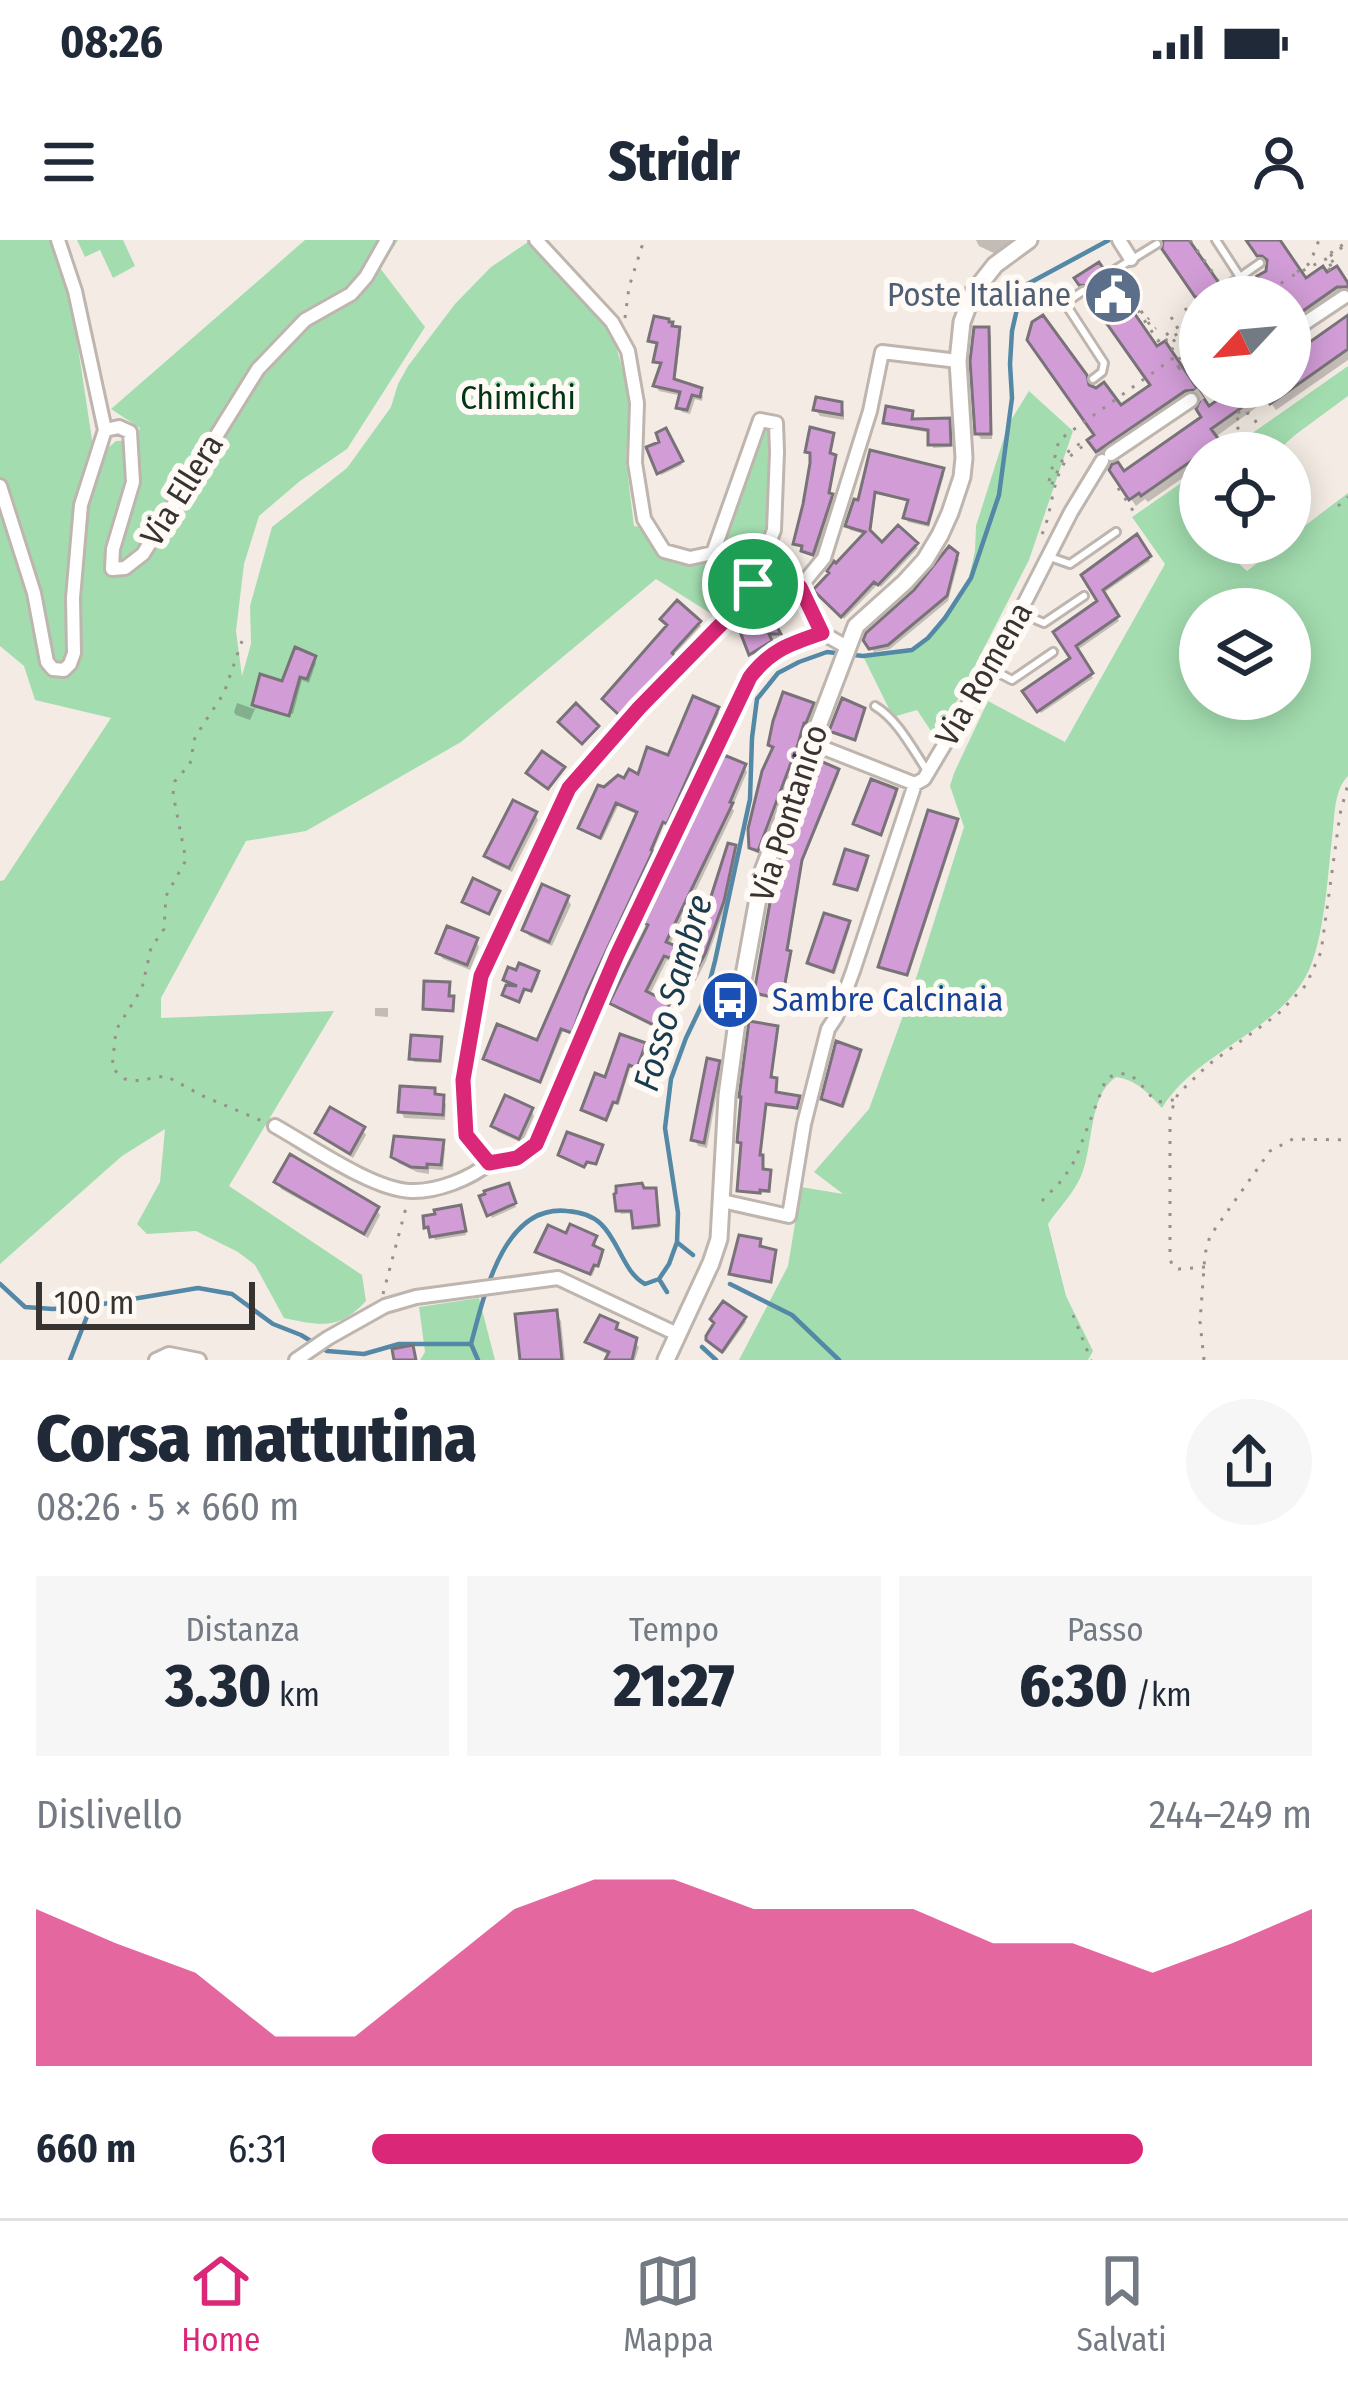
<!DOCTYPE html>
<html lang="it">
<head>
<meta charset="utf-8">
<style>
  body { margin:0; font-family:"Fira Sans Condensed",sans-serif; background:#f6f6f7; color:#1f2937; height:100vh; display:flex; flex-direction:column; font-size:45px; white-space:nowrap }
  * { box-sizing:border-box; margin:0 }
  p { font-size:39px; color:#747a83 }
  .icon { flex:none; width:66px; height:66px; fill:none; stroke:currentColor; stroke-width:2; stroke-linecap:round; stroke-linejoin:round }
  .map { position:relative; height:1120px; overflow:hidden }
  .details { display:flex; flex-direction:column; background:#fff; flex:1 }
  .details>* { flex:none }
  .needle { width:78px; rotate:244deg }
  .tools { position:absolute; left:1179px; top:36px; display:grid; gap:24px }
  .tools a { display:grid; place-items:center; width:132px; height:132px; border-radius:50%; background:#fff; box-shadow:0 6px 30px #0003; font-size:60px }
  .scale { position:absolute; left:36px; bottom:30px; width:219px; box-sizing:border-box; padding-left:12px; border:6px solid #373330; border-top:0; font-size:33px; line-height:42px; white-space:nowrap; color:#373330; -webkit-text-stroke:9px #fffaf5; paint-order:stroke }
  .pin { position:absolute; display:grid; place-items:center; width:102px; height:102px; color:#fff; margin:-51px; border:6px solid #fff; border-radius:50%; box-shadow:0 3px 12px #0007 }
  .round { display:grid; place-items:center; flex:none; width:126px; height:126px; border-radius:63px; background:#f6f6f7 }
  .head { display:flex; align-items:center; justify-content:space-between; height:204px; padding:0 36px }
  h1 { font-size:66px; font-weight:800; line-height:90px }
  .figures { display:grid; grid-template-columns:repeat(3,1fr); gap:18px; height:204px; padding:12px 36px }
  .figures div { display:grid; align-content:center; border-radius:0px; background:#f6f6f7; text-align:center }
  .figures b { font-size:60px; font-weight:800 }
  .figures small { font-size:33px; font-weight:400 }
  .figures p { font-size:33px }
  .chart { height:336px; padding:24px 36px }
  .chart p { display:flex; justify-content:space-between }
  .chart svg { width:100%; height:216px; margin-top:12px; fill:#db2777; opacity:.7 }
  ul { padding:0 36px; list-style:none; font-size:39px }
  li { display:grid; grid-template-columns:192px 144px 1fr; align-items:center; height:90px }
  li i { height:30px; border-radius:15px; background:#db2777 }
  .status { display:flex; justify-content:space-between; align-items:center; height:84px; padding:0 60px; background:#fff; direction:ltr }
  .status svg { height:33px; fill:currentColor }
  header { display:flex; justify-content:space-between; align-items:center; height:156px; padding:0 36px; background:#fff; font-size:54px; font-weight:800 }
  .tabs { display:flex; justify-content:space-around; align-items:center; height:168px; border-top:3px solid #e0e1e3; background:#fff; font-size:33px; color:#747a83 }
  .tabs a { display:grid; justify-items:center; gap:6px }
  .tabs .active { color:#db2777 }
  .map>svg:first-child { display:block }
  .green { fill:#a3ddaf; fill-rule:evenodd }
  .shadow { fill:#0003 }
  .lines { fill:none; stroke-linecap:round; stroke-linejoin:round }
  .stream { stroke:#5488a7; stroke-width:4.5 }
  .building { fill:#d29dd7; stroke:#797279; stroke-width:3 }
  .minor-tunnel { stroke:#cec7c0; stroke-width:12; stroke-dasharray:12 6; stroke-linecap:butt }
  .service-casing { stroke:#bdb5ae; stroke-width:12 }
  .minor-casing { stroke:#bdb5ae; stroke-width:18 }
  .tertiary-casing { stroke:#bdb5ae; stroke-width:21 }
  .path { stroke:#97918b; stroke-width:3; stroke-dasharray:3 9; stroke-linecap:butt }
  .service { stroke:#fff; stroke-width:6 }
  .minor { stroke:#fff; stroke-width:12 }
  .tertiary { stroke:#fff; stroke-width:15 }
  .route-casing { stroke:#fff; stroke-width:24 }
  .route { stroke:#db2777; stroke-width:15 }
  .labels { text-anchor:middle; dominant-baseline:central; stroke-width:12; stroke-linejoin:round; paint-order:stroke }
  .service-label { font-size:33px; fill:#4e5e75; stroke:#fffaf5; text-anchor:end }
  .park-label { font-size:33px; fill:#003515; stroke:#fffaf5 }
  .street-label { font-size:33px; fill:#373330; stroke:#fffaf5 }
  .transit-label { font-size:33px; fill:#164399; stroke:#fffaf5; text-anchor:start }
  .water-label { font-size:36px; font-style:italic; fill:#193b4e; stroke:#fffaf5 }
</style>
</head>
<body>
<div class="status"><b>08:26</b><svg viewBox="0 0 49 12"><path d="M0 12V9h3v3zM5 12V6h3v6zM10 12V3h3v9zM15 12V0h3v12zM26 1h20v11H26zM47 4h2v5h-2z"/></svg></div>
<header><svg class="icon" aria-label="menu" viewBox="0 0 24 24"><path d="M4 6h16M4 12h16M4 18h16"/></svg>Stridr<svg class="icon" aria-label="person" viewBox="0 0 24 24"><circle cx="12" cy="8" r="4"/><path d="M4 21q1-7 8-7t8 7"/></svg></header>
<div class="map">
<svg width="1348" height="1120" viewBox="0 0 1348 1120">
  <rect width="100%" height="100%" fill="#f4ece4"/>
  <path class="green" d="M0 0H53L67 35 93 206 102 213 116 201 135 200 140 188 111 169 305 0H398L380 28 425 87 347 209 300 241 259 276 244 324 236 391 242 436 251 404 250 366 272 287 347 228 391 167 398 144 408 126 455 64 491 27 528 2 567 37 602 74 613 95 630 157 626 221 634 286 643 287C649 295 654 306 661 313 677 329 704 324 720 312L763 187 771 190 767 287 745 343 718 378 656 339 461 502 306 591 246 601 161 758V778L334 771 229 946 362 1035 366 1061C339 1090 321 1086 284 1078L255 1025 238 1012 196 991 147 994 137 984 160 942 165 889 122 916 0 1024V641L4 640 111 478 35 460 24 426 0 406Z
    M77 0H123L135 26 113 38 100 10 85 17Z
    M1348 126V156L1295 195 1275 213H1224Z
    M1029 151 1073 191 1029 320 937 500 917 470 893 477 863 416 908 410 926 400 968 342 975 311 976 286 1008 185Z
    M1200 230V282L1197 285 1200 289V303H1216L1247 331 1283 303H1290V297L1348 253V536C1335 549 1335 571 1333 589 1328 629 1325 702 1306 736 1275 793 1196 812 1162 868 1148 853 1137 840 1116 837 1088 856 1094 906 1081 936 1074 953 1058 969 1048 984L1066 1056 1093 1111 1088 1120H739L788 1026 801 947 843 954 814 932 869 869 912 751 964 587 950 546 954 533 988 461 1065 502 1165 324 1132 277ZM1200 369H1290V459H1200Z
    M479 1058 495 1120H420L425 1112 419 1067Z"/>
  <path class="shadow" d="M976 0H1013L1008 13 1002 17 979 6Z
    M1248 0H1276L1305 42 1326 36 1336 30 1348 48V54L1290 91V57H1274L1270 23 1264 24Z
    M1098 26 1106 39 1104 42 1156 110 1164 105 1200 158 1190 159 1103 219 1091 201 1097 197 1090 149 1120 169 1153 147 1093 53 1087 52 1078 39Z
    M1348 79V120L1276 170 1268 159 1214 198 1222 211 1200 213V226L1148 262 1145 259 1136 266 1117 239 1205 178 1208 170 1241 147H1290V120Z
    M674 89 678 90 681 95 675 143 700 150 703 156 702 161 695 159 690 174 682 172 679 167 682 156 659 151 656 146 662 127 656 122 659 107 652 101Z
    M987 90 991 96 992 199H981L977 193Z
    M840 165 844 171V180L820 176 816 170Z
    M911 174 913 182 950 185 951 207 933 208 931 193 888 185 886 182Z
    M664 192 682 225 661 235 650 209 662 204Z
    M832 195 834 199 830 217 836 221 829 257 833 260 816 315 806 314 805 309 796 303 813 224 808 211Z
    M872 214 942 231 944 235 929 287 908 282 906 278 910 262 876 254 870 295 882 306 915 305 918 308 881 347 878 344 844 379 819 355 867 295 850 290 848 286 860 263Z
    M1136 298 1150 321 1102 354 1119 381 1076 411 1093 438 1041 473 1026 452 1073 419 1057 393 1101 362 1084 336Z
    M956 315 959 320 948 361 890 409 874 412 867 400Z
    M767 375 781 399H769L773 408 755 419 742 391Z
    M699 383 701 386 672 417 675 421 622 476 608 463Z
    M313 418 316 423 309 443 302 440 293 474 255 463 284 445Z
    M237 463 254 469V466L255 469 250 480 236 475 234 472Z
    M812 465 815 470 760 614 755 612 751 589Z
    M716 470 719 473 669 586 664 584 652 614 653 617 574 796 563 791 541 844 488 823 486 819 538 803 639 575 618 566 602 600 584 592 581 588 669 519Z
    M744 527 747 532 732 568 734 571 669 706 695 717 734 608 738 614 725 668 706 721 695 742 688 735 691 728 667 720 649 756 668 765 671 771 661 791 616 768 613 763Z
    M837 531 839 534 802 624 788 714 791 717 783 761 759 756 757 752 778 635Z
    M895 551 897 555 882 596 858 587 856 584Z
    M535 574 538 580 512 632 491 622 488 616Z
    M956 581 958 585 908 737 883 730 881 726Z
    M866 618 868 622 858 652 839 647 837 643Z
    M567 658 571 665 552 706 529 696 526 690Z
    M848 684 850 687 835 734 812 726 810 722Z
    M476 701 479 707 470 730 443 719 439 713Z
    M537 733 539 737 532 753 526 750 520 763 508 758 506 755 510 745 506 740Z
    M375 768H388V777L375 776Z
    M776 788 778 792 772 840 777 844 776 855 798 858 800 862 798 870 766 866 760 917 763 932 769 933 771 936 770 953H742L740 902Z
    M440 800 441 823 414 822 412 818Z
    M644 806 646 809 639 830 630 827 619 865 615 863 607 882 586 873 584 870 607 841Z
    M859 812 861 816 844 868 826 862 824 859Z
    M718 823 721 829 707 908 698 906 695 900Z
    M434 851 446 864 445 880 404 878 401 871Z
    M531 870 534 876 522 903 498 892 494 886Z
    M362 889 366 895 353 918 322 899 319 893Z
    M442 903 445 909 443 930 429 929V934L417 932 398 923 394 917Z
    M278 942 376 969 380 975 368 998 281 949Z
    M508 946 516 967 492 978 483 958Z
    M644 951H655L657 954 659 988 637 990 634 973 621 974 619 970Z
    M462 972 466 995 435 1000 427 987Z
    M567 997 594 998 596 1002 594 1009 603 1016 599 1028 596 1027 592 1036 540 1015 538 1012Z
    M759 1002 760 1009 774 1012 776 1016 772 1044 734 1037 732 1033Z
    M556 1073 561 1081 565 1120H523L519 1077Z
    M744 1079 746 1082 724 1113 711 1104Z
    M616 1085 639 1107 635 1120H610L611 1116 592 1107 589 1101Z"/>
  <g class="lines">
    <path class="stream" d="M678 1003 693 1015
      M659 1039 667 1052
      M0 1044 25 1067 53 1069 91 1066
      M730 1044 792 1075 839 1120
      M702 1107 716 1120
      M70 1120 91 1066 198 1048 232 1054 273 1084 301 1095 327 1111 364 1114 399 1104H470
      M478 1120 471 1104C484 1056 503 964 567 971 580 972 592 975 601 984 619 1001 624 1033 645 1044L659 1039 669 1024 677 1002 678 973 665 888 671 839 686 798 706 756 715 721 750 559 752 498 757 459 778 433 799 422 827 412 863 416 912 410 928 398 945 378 971 338 999 255 1012 158 1010 124 1012 91 1022 47 1109 0"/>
  </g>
  <path class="building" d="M1163 0H1189L1219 43 1216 52 1229 57H1195L1162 9Z
    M1246 0H1280L1306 38 1323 26 1327 32 1337 26 1348 43V47H1337L1290 80V57H1271L1257 36 1266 31 1267 20 1262 16H1257Z
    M1099 22 1103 28 1101 33 1102 39 1112 41 1157 106 1165 101 1209 166 1236 147H1290V116L1348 75V109L1270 164 1262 153 1211 189 1220 201 1141 256 1139 253 1129 260 1109 230 1112 224 1118 222 1124 231 1201 177 1196 169 1201 158 1194 150 1185 151 1096 212 1087 200 1094 195 1027 100 1032 82 1043 75 1087 135 1089 145 1096 148 1104 142 1121 165 1150 145 1088 57 1090 52 1088 46 1079 45 1074 38Z
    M654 76 669 79V82H673L672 86 680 87 674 139 702 148 700 157 692 155 687 170 676 168 680 152 653 146 661 123 653 122 657 103 648 101Z
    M974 87H989L991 194H975L970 121Z
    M816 157 842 162V175L813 170Z
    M886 166 913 171 912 179 950 178 951 205H928V190L883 183Z
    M810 187 834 193 830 213 836 215 829 253 833 254 813 315 801 311 802 306 793 304 803 264 810 223V213L805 212Z
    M666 188 683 221 657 234 646 207 659 202 656 193Z
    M870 210 944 228 928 284 903 278 908 260 875 252 870 290 882 302 898 285 918 303 878 345 874 342 841 377 813 350 829 333 827 331 834 321 836 323 865 292 845 286 854 259 858 260Z
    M1137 294 1151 316 1103 350 1119 376 1076 406 1093 433 1037 472 1022 451 1070 418 1053 392 1097 361 1081 335Z
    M949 306 958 313 947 356 888 405 869 409 863 400 866 393 914 350Z
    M677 360 701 381 672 413 675 416 619 475 602 459 667 385 660 379Z
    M768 371 781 394H769L772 401 749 415 739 389Z
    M295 407 316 416 307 439 300 437 289 476 252 465 260 434 282 441Z
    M783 452 814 463 806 483H804L798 504 758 611 749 608 748 589 762 531 773 507 768 505 773 481Z
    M693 456 719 467 667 584 663 582 651 610 653 611 587 752 572 793 561 789 540 842 483 819 497 784 537 800 637 572 616 563 600 598 578 588 598 545 604 547 618 535 624 538 629 529 638 534 647 507 668 515Z
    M842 458 865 468 855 500 829 491Z
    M576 463 599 486 582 504 558 482Z
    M542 511 565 527 548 549 526 533Z
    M724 515 746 524 730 562 733 563 666 702 693 713 728 603 736 605 724 661 705 714 692 738 685 736 689 724 664 716 646 751 670 763 658 787 609 763 648 685 644 683Z
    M818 520 839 529 802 620 787 710 791 711 782 759 754 753 775 634Z
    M871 539 897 549 881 595 853 584Z
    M513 560 537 572 509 628 484 616Z
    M928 570 958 579 907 735 878 727Z
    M845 609 868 616 857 650 834 644Z
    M473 638 500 651 489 674 462 662Z
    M542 644 569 656 549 702 522 690Z
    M824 673 850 681 833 732 807 723Z
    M447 686 478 698 467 725 436 713Z
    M519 723 539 731 531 751 524 749 519 762 502 755 506 745 517 746 503 740 508 727 516 730Z
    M424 741 450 742 449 756H454L453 771 423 769Z
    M749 781 778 786 771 837 777 838 776 852 800 856 797 868 766 864 760 915H763V929L771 930 769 951 760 950V953L737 951 741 903 737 902 741 857H739Z
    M620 794 646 803 637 828 629 825 617 863 613 862 606 880 581 870 595 833 605 837Z
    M411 795 442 797 440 821 409 819Z
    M836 801 861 810 842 866 821 859Z
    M707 818 720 821 704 903 691 900Z
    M400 846 435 848V854L444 855 443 875 398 872Z
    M505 855 533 868 519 899 491 886Z
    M330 867 365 887 350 914 315 893Z
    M567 892 603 905 596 924 587 922 584 927 558 915Z
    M394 896 444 900 441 925 427 924V928L411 927 391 917Z
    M290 914 379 967 364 994 274 942Z
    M509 943 516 963 487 976 479 956 485 954 484 951Z
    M642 943 644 948H656L659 985 633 988 631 971H616L614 954 616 953V946Z
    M461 965 466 991 430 997 428 987 424 988 423 976 435 974 434 970Z
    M570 984 597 996 593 1005 603 1010 598 1026 594 1025 590 1034 535 1012 548 985 566 993Z
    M739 995 761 999 760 1006 776 1010 771 1042 729 1034Z
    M723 1061 746 1077 722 1112 706 1100V1096L714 1083 710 1079Z
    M557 1070 562 1120H520L515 1074Z
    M600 1075 618 1083 616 1089 637 1098 632 1120H605L609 1112 585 1102Z
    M413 1105 416 1120H394L392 1109Z"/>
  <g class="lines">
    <path class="minor-tunnel" d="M1191 160 1210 147"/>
    <g class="service-casing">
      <path id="service" d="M1216 0 1240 37
        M1108 34 1157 4
        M1223 49 1260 23
        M1083 51 1065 63 1104 123 1102 132 1093 139
        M1050 317 1070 324 1116 292
        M1020 373 1044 383 1084 356
        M993 430 1012 440 1053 412
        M875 466C897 479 912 508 926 529"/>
    </g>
    <g class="minor-casing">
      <path id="minor" d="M58 0 75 51 105 190
        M536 0 612 82 628 111 637 163 635 223 644 279 664 311 690 318 713 313 760 180 776 183 777 212 774 290 753 344 734 371 639 468 570 548 481 736 463 840 466 895 489 923 517 918 536 904 617 715 750 437C771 410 789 404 822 393
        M1119 0 1131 19
        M1290 93 1344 57
        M105 190 119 187 130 192 133 242 113 309 112 329 125 328 143 314 258 129 305 80 351 54 366 37 387 0
        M1111 214 1191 160
        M0 246 34 353 47 422 53 429 64 430 70 424 74 413 73 358 81 265 105 190
        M753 344 780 342 800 347 822 393 847 407
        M800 347 824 318 870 171 882 112 958 121
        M811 503 915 544 924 539 1000 411 1071 272 1102 221
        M275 886C309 905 373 950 411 951 436 952 470 939 489 923
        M722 961 789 976 804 884 828 789 836 777 853 731 915 544
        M156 1120 169 1114 199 1120
        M296 1120 328 1098 385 1066 416 1057 558 1038 677 1094"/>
    </g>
    <g class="tertiary-casing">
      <path id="tertiary" d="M666 1120 711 1023 719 999 727 856 741 752 763 631 856 386 905 342 925 320 940 295 950 273 962 237 964 218 958 121 962 82 973 53 995 25 1029 0"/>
    </g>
    <path class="path" d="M1190 0 1218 40
      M1330 16 1348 3
      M1297 32 1310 23 1319 0
      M1292 36 1328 18 1332 24 1325 29 1327 31 1335 25 1328 15 1348 1
      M1118 40 1158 101 1164 96 1167 101 1194 82 1200 90
      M1121 41 1147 80 1149 78
      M1261 57 1289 38
      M1185 68 1191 77
      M1171 77 1177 86
      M625 78 629 47 644 0
      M1148 82 1153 90 1156 88
      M1195 86 1169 104 1183 124 1174 129 1176 131 1200 115
      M1166 95 1200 72
      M1231 161 1240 174
      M1246 199 1234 183 1241 175 1249 173 1261 188
      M1118 248 1136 275
      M1338 266 1348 257
      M1042 294C1053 271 1051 239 1068 218 1069 217 1083 206 1084 205L1082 202 1065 214 1051 246 1048 245 1059 200 1200 99
      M242 401 224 453 195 497 190 524 175 541 173 554 186 620 166 656 164 689 151 708 142 748 116 790 112 828 125 839 134 841 166 836 203 856 262 881
      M1042 961 1063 939 1075 920 1106 839C1139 820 1142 859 1162 862 1166 862 1170 860 1174 860
      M1205 1027 1179 1029 1173 1027 1170 1019V878L1175 859 1179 853 1208 825 1278 774 1306 745 1321 712 1340 574 1348 544
      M383 1054 407 964
      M1073 1075 1091 1120
      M1204 1120 1200 1082 1205 1014 1210 996 1270 911 1293 899 1348 900"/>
    <use href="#service" class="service"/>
    <use href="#minor" class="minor"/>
    <use href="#tertiary" class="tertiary"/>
  </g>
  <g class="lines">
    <g class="route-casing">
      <path id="route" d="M780 342 800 347 822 393C789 404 771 410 750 437L617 715 536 904 517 918 489 923 466 895 463 840 481 736 569 548 639 468 734 371 753 344Z"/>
    </g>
    <use href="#route" class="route"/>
  </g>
  <defs>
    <g id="civic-disc" transform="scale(3)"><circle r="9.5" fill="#5c6f8a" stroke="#fffaf5"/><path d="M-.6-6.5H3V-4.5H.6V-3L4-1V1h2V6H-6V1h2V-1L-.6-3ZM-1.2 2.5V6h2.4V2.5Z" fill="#fff"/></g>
    <g id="bus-disc" transform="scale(3)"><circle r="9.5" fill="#1a4fb4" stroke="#fffaf5"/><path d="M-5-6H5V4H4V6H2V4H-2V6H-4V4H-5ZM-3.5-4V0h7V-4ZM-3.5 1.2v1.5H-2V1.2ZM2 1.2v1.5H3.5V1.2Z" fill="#fff"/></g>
  </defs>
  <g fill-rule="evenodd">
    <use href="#civic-disc" x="1113" y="55"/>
    <use href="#bus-disc" x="730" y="760"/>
  </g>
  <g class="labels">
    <g class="service-label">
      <text x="1071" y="55">Poste Italiane</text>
    </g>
    <g class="park-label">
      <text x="518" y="158">Chimichi</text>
    </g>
    <g class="street-label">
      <text transform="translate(182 250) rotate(-58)">Via Ellera</text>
      <text transform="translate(984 434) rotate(-60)">Via Romena</text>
      <text transform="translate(789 573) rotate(-72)">Via Pontanico</text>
    </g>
    <g class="transit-label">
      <text x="772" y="760">Sambre Calcinaia</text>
    </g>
    <g class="water-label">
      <text transform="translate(673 753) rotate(-74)">Fosso Sambre</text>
    </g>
  </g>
</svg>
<div class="tools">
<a><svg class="needle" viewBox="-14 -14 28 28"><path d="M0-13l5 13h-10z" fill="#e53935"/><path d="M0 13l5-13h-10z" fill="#747a83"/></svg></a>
<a><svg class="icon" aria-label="locate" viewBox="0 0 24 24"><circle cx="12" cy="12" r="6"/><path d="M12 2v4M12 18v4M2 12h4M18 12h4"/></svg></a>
<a><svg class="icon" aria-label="layers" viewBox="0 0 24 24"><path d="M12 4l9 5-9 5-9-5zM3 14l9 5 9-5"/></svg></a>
</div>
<div class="scale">100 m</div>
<div class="pin" style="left:753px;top:344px;background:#1e9e55"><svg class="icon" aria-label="arrive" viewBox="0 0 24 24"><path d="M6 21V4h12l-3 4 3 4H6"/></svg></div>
</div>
<section class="details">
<div class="head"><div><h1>Corsa mattutina</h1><p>08:26 · 5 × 660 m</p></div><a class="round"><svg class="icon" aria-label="share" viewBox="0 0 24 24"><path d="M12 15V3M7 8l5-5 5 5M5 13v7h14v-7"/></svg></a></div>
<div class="figures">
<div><p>Distanza</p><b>3.30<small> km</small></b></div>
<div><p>Tempo</p><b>21:27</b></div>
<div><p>Passo</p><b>6:30<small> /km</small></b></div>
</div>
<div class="chart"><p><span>Dislivello</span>244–249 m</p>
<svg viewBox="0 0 160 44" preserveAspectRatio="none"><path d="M0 44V12L10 19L20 25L30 38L40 38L50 25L60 12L70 6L80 6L90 12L100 12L110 12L120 19L130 19L140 25L150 19L160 12V44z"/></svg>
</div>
<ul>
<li><b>660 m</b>6:31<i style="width:82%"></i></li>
</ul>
</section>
<nav class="tabs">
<a class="active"><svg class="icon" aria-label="home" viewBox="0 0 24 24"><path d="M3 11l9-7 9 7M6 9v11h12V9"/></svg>Home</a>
<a><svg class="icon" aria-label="map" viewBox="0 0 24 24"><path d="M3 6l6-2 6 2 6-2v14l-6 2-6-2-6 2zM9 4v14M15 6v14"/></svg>Mappa</a>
<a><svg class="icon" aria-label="saved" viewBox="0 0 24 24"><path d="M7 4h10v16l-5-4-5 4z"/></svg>Salvati</a>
</nav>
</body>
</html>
